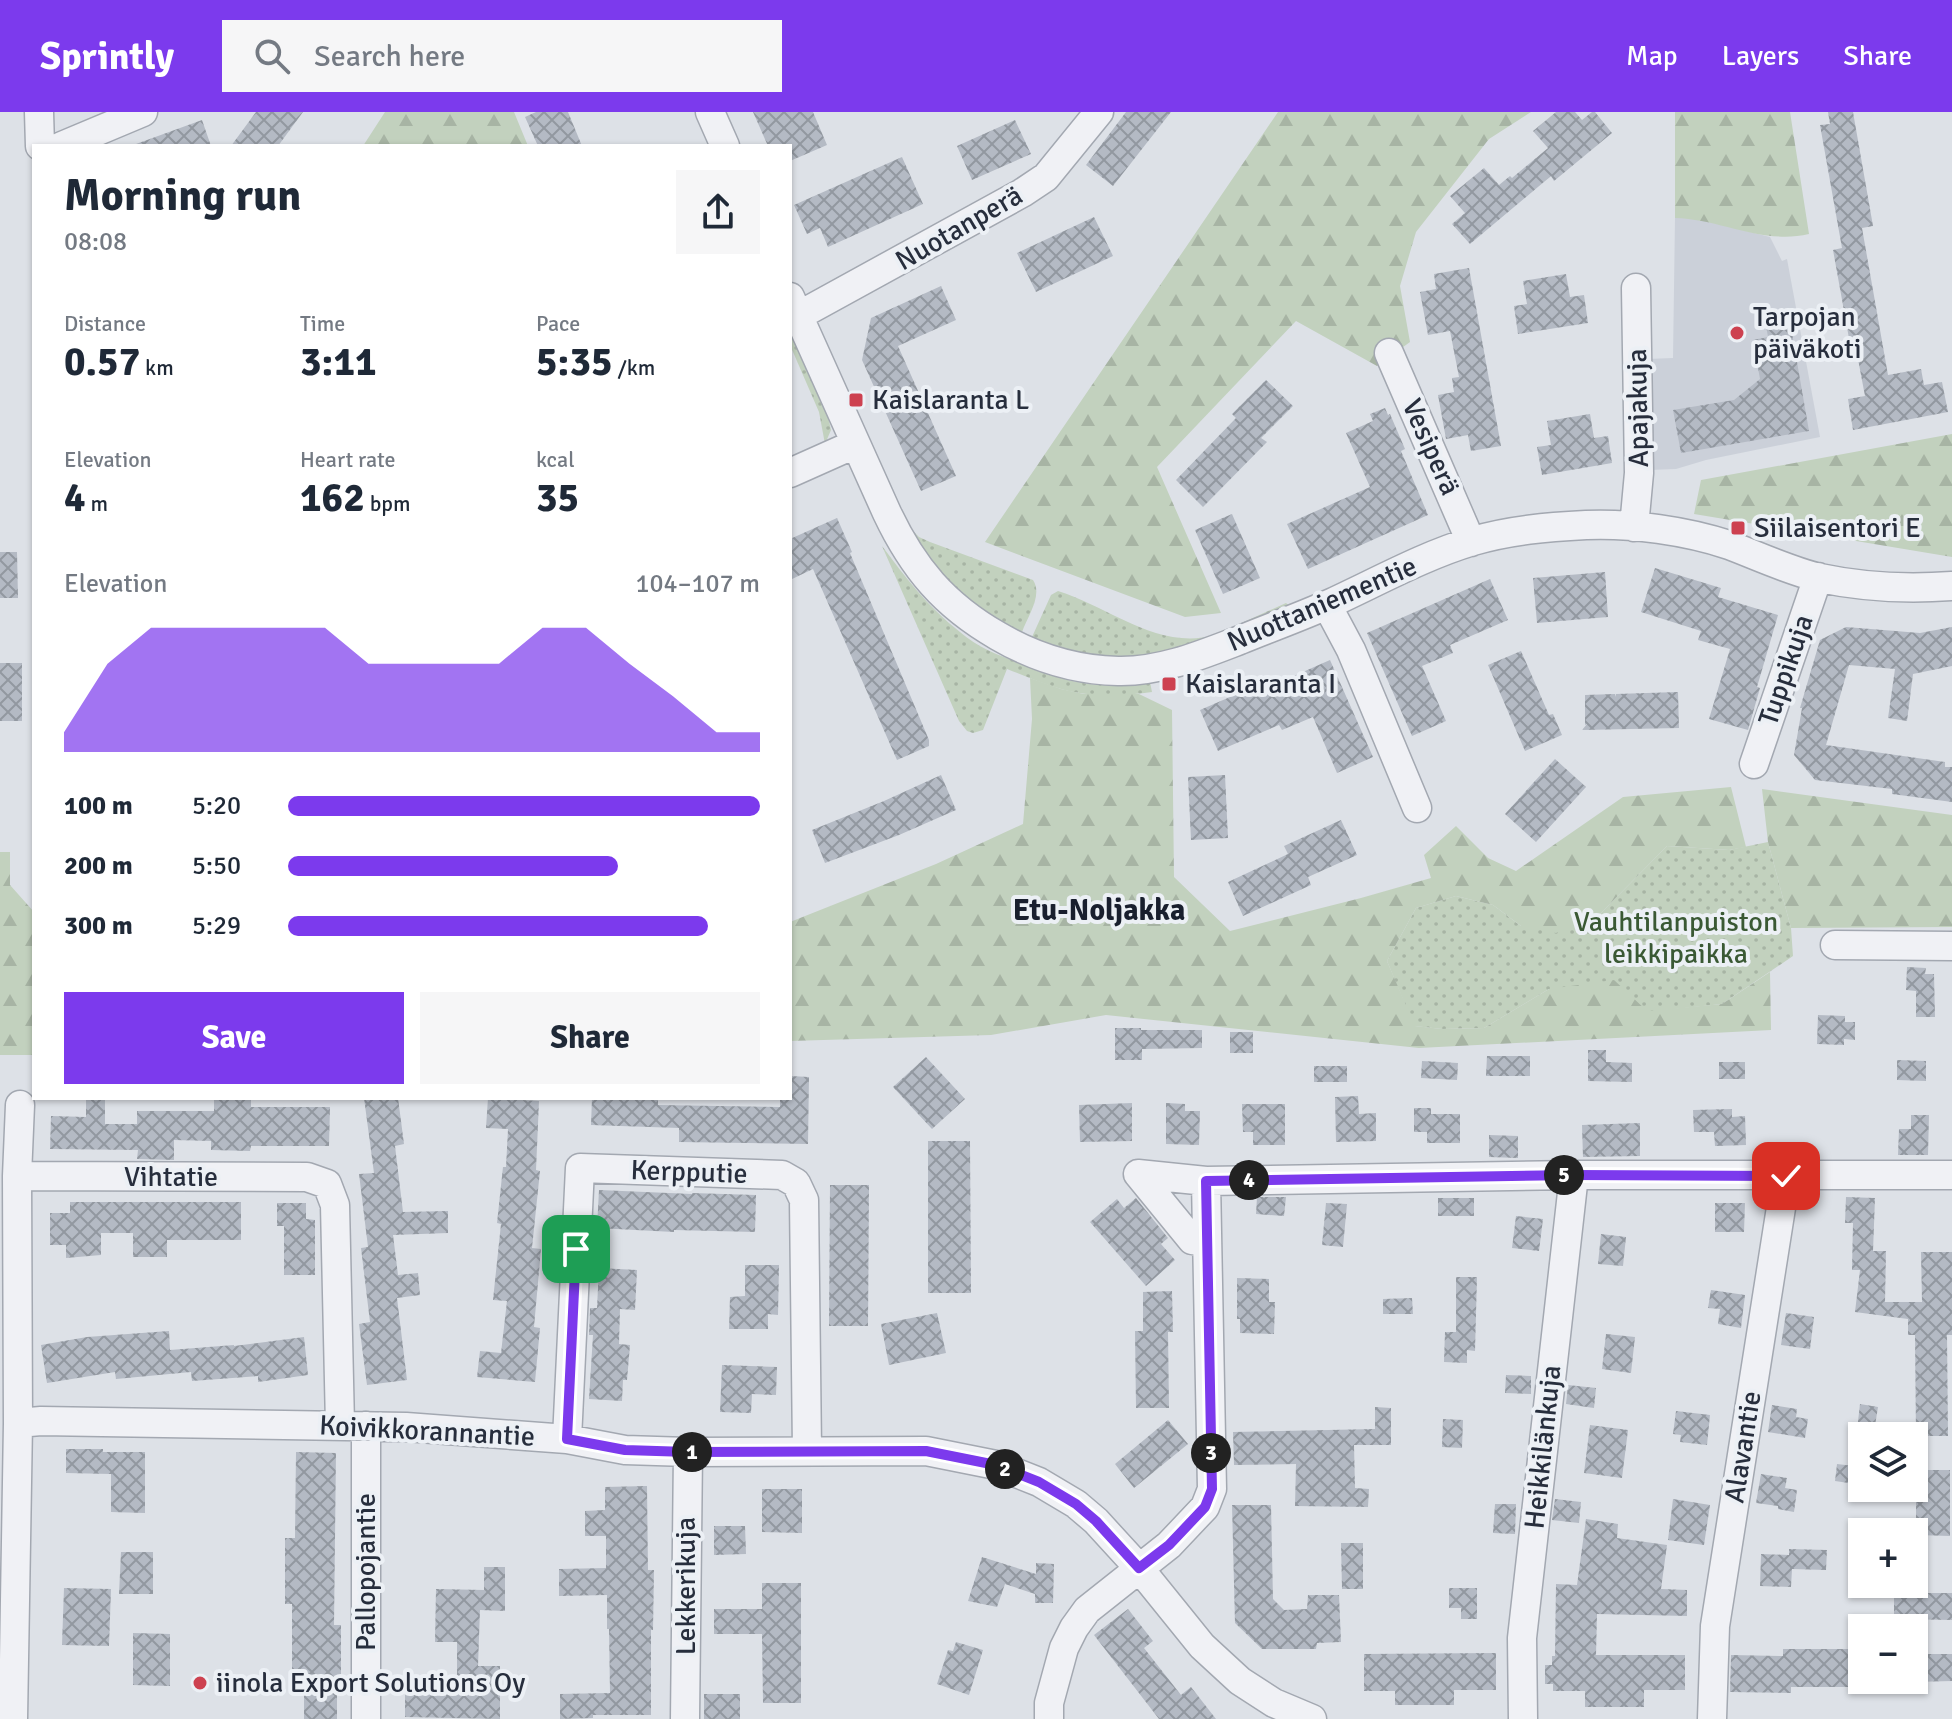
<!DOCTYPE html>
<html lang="en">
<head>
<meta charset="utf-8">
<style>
  body { margin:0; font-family:Signika,sans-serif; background:#f6f6f7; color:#1f2937; height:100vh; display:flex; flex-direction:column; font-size:30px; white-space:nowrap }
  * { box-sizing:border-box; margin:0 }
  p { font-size:26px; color:#747a83 }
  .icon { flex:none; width:44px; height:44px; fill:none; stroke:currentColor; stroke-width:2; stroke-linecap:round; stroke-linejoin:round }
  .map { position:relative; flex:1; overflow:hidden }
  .side { position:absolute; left:32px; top:32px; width:760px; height:956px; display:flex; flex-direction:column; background:#fff; border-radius:0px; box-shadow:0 2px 6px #0004 }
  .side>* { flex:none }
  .buttons { position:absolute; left:1848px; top:1310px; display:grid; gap:16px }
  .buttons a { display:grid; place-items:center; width:80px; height:80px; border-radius:0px; background:#fff; box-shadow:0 2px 6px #0004; font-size:40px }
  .pin { position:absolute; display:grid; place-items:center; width:68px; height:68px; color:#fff; margin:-34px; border-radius:16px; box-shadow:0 4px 12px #0006 }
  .km { position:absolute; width:40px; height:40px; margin:-20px; border-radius:50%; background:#222; color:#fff; font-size:22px; line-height:40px; text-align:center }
  .round { display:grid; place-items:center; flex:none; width:84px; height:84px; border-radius:0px; background:#f6f6f7 }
  .head { display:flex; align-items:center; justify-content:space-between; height:136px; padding:0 32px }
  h1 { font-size:44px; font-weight:700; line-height:60px }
  .figures { display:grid; grid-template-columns:repeat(3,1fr); gap:12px; height:136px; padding:8px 32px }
  .figures div { display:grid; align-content:center }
  .figures b { font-size:40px; font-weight:700 }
  .figures small { font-size:22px; font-weight:400 }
  .figures p { font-size:22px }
  .chart { height:224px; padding:16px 32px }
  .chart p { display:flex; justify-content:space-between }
  .chart svg { width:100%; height:144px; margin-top:8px; fill:#7c3aed; opacity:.7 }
  .cta { display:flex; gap:16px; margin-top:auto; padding:16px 32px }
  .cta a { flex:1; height:92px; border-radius:0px; background:#7c3aed; color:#fff; font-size:32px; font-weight:700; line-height:92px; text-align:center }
  .cta a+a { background:#f6f6f7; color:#1f2937 }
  ul { padding:0 32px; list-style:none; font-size:26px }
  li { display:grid; grid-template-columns:128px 96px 1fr; align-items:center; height:60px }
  li i { height:20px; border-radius:10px; background:#7c3aed }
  header { display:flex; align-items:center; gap:48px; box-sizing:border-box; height:112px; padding:0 40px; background:#7c3aed; color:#fff }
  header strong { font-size:38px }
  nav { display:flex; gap:44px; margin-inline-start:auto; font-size:28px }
  .search { width:560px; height:72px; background:#f6f6f7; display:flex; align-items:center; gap:20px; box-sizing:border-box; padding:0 28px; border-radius:0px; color:#747a83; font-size:30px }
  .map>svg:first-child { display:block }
  .built { fill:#cbd0d9 }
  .grass { fill:url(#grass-dots) }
  .forest { fill:url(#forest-firs) }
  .building { fill:url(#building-cross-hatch) }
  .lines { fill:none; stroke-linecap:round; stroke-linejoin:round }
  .minor-casing { stroke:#a3a8b1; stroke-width:31 }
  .minor { stroke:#f0f1f5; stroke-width:28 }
  .route-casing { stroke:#fff; stroke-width:16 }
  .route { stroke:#7c3aed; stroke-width:10 }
  .poi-dot { fill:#cd4150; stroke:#ecf0f5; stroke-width:3 }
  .labels { text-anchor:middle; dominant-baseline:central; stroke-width:8; stroke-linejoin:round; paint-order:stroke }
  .street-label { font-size:28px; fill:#272e3d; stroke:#ecf0f5 }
  .poi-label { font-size:28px; fill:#272e3d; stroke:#ecf0f5; text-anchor:start }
  .park-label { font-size:28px; fill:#3a5934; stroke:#ecf0f5 }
  .neighbourhood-label { font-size:30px; font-weight:bold; fill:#191f2e; stroke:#ecf0f5 }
</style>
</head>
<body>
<header>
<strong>Sprintly</strong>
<div class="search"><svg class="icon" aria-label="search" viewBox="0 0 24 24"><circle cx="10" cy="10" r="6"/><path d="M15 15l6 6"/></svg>Search here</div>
<nav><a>Map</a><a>Layers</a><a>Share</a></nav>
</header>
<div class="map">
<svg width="1952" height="1607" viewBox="0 0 1952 1607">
  <defs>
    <pattern id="grass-dots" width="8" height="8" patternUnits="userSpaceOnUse" patternTransform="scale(2)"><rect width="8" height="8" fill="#c2d1be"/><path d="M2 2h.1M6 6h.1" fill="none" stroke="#a7b4a4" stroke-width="1.8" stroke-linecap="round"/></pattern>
    <pattern id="forest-firs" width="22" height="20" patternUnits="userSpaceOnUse" patternTransform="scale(2)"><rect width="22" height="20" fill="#c2d1be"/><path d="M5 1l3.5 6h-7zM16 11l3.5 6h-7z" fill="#a7b4a4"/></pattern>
    <pattern id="building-cross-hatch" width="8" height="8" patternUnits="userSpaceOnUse" patternTransform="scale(2)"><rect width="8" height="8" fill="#b4bac4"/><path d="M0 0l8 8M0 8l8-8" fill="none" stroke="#9298a0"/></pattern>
  </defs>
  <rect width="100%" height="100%" fill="#dde1e7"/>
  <path class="built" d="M1675 106H1695L1770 125 1782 149 1787 147 1820 325 1706 348 1676 357 1649 358 1647 247 1673 246Z"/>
  <path class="grass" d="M790 215 827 300 831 318 825 332 819 300 790 233Z
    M909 415 919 425 930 430 1033 468C1043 483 1028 504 1022 520L993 509 940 467Z
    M882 434C905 465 929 496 960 520 982 539 1009 547 1036 557 1051 563 1067 569 1083 571 1105 575 1128 573 1150 570L1152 580C1125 584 1087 585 1061 577 1043 572 1025 564 1007 557L983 618 973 621 967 619 959 609Z
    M1058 479C1110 495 1158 539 1215 523L1286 491 1292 496 1160 544 1082 547 1032 525 1051 483Z
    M1768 730 1791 816 1793 844 1722 892 1647 900 1549 877 1484 916 1442 917 1414 914 1387 849 1416 796 1456 784 1493 793 1521 814 1599 803 1667 734 1729 738Z"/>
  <path class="forest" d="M385 0H514L528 34H363Z
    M1278 0H1531L1489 27 1416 120 1400 174 1410 230 1377 254 1296 209 1157 355 1221 501 1185 505 985 430Z
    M1675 0H1790L1809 122C1763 133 1720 107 1675 106Z
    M1952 322V445L1694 402 1701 368Z
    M1030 566 1061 577 1084 582H1139L1172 598 1174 765 1230 819 1361 786 1431 766 1424 743 1456 714 1488 746 1516 759 1623 685 1731 675 1746 735 1729 738 1667 734 1599 803 1556 821 1521 814 1493 793 1456 784 1416 796 1387 849 1415 914 1442 917 1484 916 1549 877 1614 868 1647 899 1722 892 1770 860 1771 918 1419 936 1106 903 991 923 790 929V810L936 752 1023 712 1032 607Z
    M1762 677 1952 703V815L1791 816 1768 730Z
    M0 740H10V773L34 800V943H0Z"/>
  <path class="building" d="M256 0H303L278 34H231Z
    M536 0H568L582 34H538L525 5Z
    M753 0H813L827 33 790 49V34H768Z
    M1126 0H1171L1113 74 1086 53Z
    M1556 0H1575L1582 8 1592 0H1595L1612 21 1554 69 1551 64 1470 132 1452 112 1465 101 1450 84 1484 56 1499 73 1510 64 1512 66 1548 36 1533 19Z
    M1828 0H1853L1873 114 1862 116 1888 263 1921 257 1924 273 1942 270 1948 300 1853 318 1848 287 1865 284 1857 242 1852 243 1833 138 1842 136 1820 13 1830 12Z
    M202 8 211 34H136V32Z
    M1015 8 1031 42 972 68 957 34Z
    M902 45 923 92 828 135 820 116 807 122 794 93Z
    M1094 105 1113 144 1036 180 1017 141Z
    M1469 156 1501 334 1471 339 1468 323 1446 327 1438 283 1454 280 1452 266 1459 265 1450 219 1428 223 1420 180 1436 177 1434 162Z
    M1566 162 1570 185 1584 183 1588 211 1518 222 1514 194 1527 192 1523 169Z
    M941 174 956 208 898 234 956 364 921 379 862 248 871 206Z
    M1788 198 1809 319 1681 341 1673 298 1734 288 1760 267 1753 228 1768 225 1764 202Z
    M1266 268 1293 294 1261 326 1267 330 1203 395 1176 368 1236 306 1232 302Z
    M1385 296 1388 303 1390 302 1405 337 1401 339 1428 403 1308 457 1287 412 1370 375 1346 321 1373 309 1370 302Z
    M1590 302 1594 326 1608 324 1612 351 1542 363 1537 335 1551 333 1547 309Z
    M1232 402 1260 466 1223 482 1195 418Z
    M837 406 852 440 850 441 929 628V634L897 648 813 457 790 468V427Z
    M0 440H17L18 486H0Z
    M1655 456 1721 476 1718 485 1778 503 1757 575 1760 576 1748 618 1709 607 1730 537 1698 528 1701 519 1641 500Z
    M1605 460 1608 505 1537 511 1533 466Z
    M1490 467 1508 508 1450 533 1453 541 1422 554 1446 609 1412 624 1367 521Z
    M1846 515 1920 521 1952 515V554L1913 562 1907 609 1888 606 1895 557 1849 553 1826 633 1945 650V655H1952V690L1892 682V677L1815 668 1794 643 1802 596H1800L1820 528Z
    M1521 539 1549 603 1553 602 1562 623 1525 639 1488 553Z
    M1330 548 1373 645 1337 661 1313 605 1282 618 1279 613 1218 639 1200 598 1267 569 1269 575Z
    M0 551H22V609H0Z
    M1678 580 1679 616 1582 618 1587 612 1585 613V583L1615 582V585L1616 582Z
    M1555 647 1586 675 1536 730 1505 702Z
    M941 663 956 698 899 723 825 751 812 718 884 689Z
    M1225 663 1228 726 1191 728 1188 665Z
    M1341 708 1357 743 1308 765 1311 773 1243 804 1228 770 1288 742 1284 734Z
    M1907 855 1926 856 1925 862H1934L1935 905H1916V879L1906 878Z
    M1818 903 1845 904V910H1855V928L1844 927V933L1817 932Z
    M1115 916H1141V918H1202V936L1142 937V948H1115Z
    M1230 920H1253V941H1230Z
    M1588 938H1606V950L1632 951V970L1588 969Z
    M1487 944H1530V964H1486Z
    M926 945 965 987 932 1017 893 975Z
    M1897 948 1926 949V969L1897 968Z
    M1422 949 1458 951 1457 968 1421 966Z
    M1719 950H1745V967H1719Z
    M1314 954H1347V970H1314Z
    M790 964 809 965 808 1032 679 1030V1016L591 1013 592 986H658V993L780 995V986H790Z
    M1358 984 1359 1002 1376 1001V1029L1336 1030 1335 985Z
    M86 986H105V1012H137V999H214V986H251V995H330L329 1034H251L250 1039 211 1038V1029L174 1028V1048L137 1047 138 1038 50 1037 51 1004 86 1005Z
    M364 986H398L404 1032 395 1034 403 1100 448 1099V1121L393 1123 398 1163 418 1161 420 1183 397 1186 407 1268 367 1273 359 1212 370 1210 361 1136 368 1135 359 1062 374 1061Z
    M488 986 539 989 536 1058 540 1059 532 1136 541 1137 534 1215 540 1216 535 1270 477 1265 480 1239 501 1241 507 1189 493 1188 501 1112 497 1111 503 1055H506L508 1017 486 1016Z
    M1132 991V1029L1080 1030 1079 993Z
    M1166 991 1185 992V999H1200L1199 1033 1166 1032Z
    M1242 992H1285V1033H1253V1020H1243Z
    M1414 996H1431V1002H1460V1031H1427V1020H1414Z
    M1732 997V1005L1745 1004 1746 1033 1715 1034 1714 1020H1694L1693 998Z
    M1911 1003H1929L1928 1043H1898L1899 1017H1911Z
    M1640 1011V1044L1583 1045 1582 1013Z
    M1489 1023 1518 1024V1046L1489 1045Z
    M928 1029H970L971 1181H928Z
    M830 1073H869L868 1214H829Z
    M599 1078 692 1082V1081L756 1083 755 1120 674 1118V1120L597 1116Z
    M1257 1085H1286L1284 1104 1256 1102Z
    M1846 1085 1875 1086 1873 1139H1886L1885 1190H1922L1921 1140H1952V1223H1947L1948 1324H1916L1915 1223H1908V1207L1855 1200 1860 1158H1852L1853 1111H1845Z
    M1136 1086 1168 1126 1161 1132 1175 1148 1146 1174 1090 1110 1117 1087 1124 1096Z
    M1438 1086H1474V1104H1438Z
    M70 1090H241V1128H167V1145H133V1121H101V1143L66 1146V1133H50V1101H70Z
    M277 1091H306V1107L315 1108V1163H284V1114H277Z
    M1326 1091 1347 1092 1343 1135 1322 1133Z
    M1715 1091H1745L1744 1120H1715Z
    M1516 1104 1543 1107 1539 1139 1512 1136Z
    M1601 1122 1626 1125 1623 1154 1598 1152Z
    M745 1153H779L778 1203 768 1202V1217H729L730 1185 745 1184Z
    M599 1156 637 1158 635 1198 620 1197 619 1232 630 1233 627 1268H623L622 1289 589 1287 593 1223H589L590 1196H597Z
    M1456 1165H1477L1475 1239 1467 1238V1251L1444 1250 1445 1220H1456Z
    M1237 1166 1269 1167V1190H1275L1274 1222 1240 1221V1207H1237Z
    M1711 1178 1745 1183 1741 1216 1718 1212 1720 1197 1708 1196Z
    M1172 1179 1173 1220H1168L1169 1296H1136L1135 1219H1143V1180Z
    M1412 1186 1413 1202H1383V1187Z
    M937 1201 946 1241 889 1253 881 1212Z
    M1786 1201 1814 1205 1810 1237 1781 1233Z
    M169 1219 170 1238 234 1233V1234L304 1225 308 1263 258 1270V1264L192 1269 191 1260 116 1267 115 1260 47 1271 41 1233 87 1225Z
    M1606 1222 1635 1225 1631 1261 1602 1257Z
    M722 1253 777 1255 776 1283 752 1282 751 1301 720 1300Z
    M1506 1263 1531 1264V1282L1505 1281Z
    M1568 1273 1596 1276 1594 1296 1566 1292Z
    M1860 1292 1878 1295 1874 1320 1857 1318Z
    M1772 1293 1797 1297 1796 1305 1808 1307 1805 1326 1768 1320Z
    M1375 1295 1391 1296V1333H1354L1355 1376 1369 1377 1368 1395 1295 1394 1296 1352 1234 1353 1233 1320 1375 1317Z
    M1676 1299 1710 1303 1707 1333 1680 1330 1681 1323 1673 1322Z
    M1443 1307 1463 1308 1462 1336 1442 1335Z
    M1168 1308 1188 1332 1134 1376 1115 1352Z
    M1590 1313 1628 1318 1622 1366 1584 1361Z
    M66 1337H103V1340H145V1401L111 1400V1362L66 1361Z
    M296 1340 336 1341 334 1513H341V1579H337V1607H304V1579H292V1492H285V1426H295Z
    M1837 1352 1862 1355V1373L1835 1369Z
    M1916 1358H1950V1424L1916 1423Z
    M1761 1362 1787 1366 1785 1376 1797 1378 1794 1400 1778 1397V1394L1756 1391Z
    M647 1374 648 1458H654L653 1518H651V1603H593V1606L560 1607V1582L610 1581 609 1517H607V1483L559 1484V1457L606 1456V1424H585V1399L605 1398V1375Z
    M762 1377H802V1421L762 1420Z
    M1555 1387 1581 1390 1579 1411 1552 1408Z
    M1673 1387 1710 1393 1704 1433 1668 1428Z
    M1495 1392H1516L1515 1422 1493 1421Z
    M1232 1393H1271L1273 1487 1284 1498 1307 1497 1308 1483H1339L1341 1530 1317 1531 1316 1537H1262L1235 1511Z
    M1586 1407 1618 1412 1617 1426 1667 1433 1661 1477 1687 1478V1504L1597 1502 1596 1543H1685V1578H1644V1595H1585V1579H1553V1572H1545V1553H1552V1544H1555L1556 1472 1577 1473Z
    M714 1414H745L746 1442 714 1443Z
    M1341 1431H1363V1477H1342Z
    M1789 1437 1827 1438 1826 1458 1792 1457 1791 1475 1760 1474 1761 1442 1789 1443Z
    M121 1440H153V1482H119Z
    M982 1445 1036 1462V1451L1054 1452 1053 1491H1035V1482L1005 1472 997 1495 968 1489Z
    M484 1455H505V1499L480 1498 478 1554H500V1607L405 1605V1578L457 1579V1530H435L436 1477 484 1478Z
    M762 1471H801V1591H763L762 1522H714V1497H762Z
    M1894 1472H1928V1481H1952V1508L1894 1507Z
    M64 1476 111 1477 109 1534 62 1533Z
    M1449 1476H1477V1507H1461V1496H1449Z
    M1128 1497 1153 1529 1144 1536 1181 1583 1191 1575 1216 1607H1159L1094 1523Z
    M133 1521 170 1522V1574L133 1573Z
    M956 1530 983 1538 969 1583 937 1572 948 1538 953 1539Z
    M1783 1537H1856V1575H1791V1581L1730 1580 1731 1543 1783 1544Z
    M1496 1541V1578H1454V1593H1395V1579H1364V1542Z
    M1914 1542H1952V1569L1914 1570Z
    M704 1582H740V1607H704Z"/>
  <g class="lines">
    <g class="minor-casing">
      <path id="minor" d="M39 0 40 34
        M710 0 725 34
        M62 34 143 0
        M790 185 887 401C913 456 944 493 998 524 1034 545 1076 558 1118 559 1160 560 1201 543 1240 528 1269 516 1300 505 1329 492 1377 470 1423 444 1473 429 1510 418 1548 415 1586 413 1631 411 1687 419 1729 433 1758 444 1790 459 1820 466 1862 475 1909 477 1952 474
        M798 204 1022 81 1046 65 1099 0
        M1389 241 1471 430
        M790 361 855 332
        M1634 415 1639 361 1636 176
        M1327 493 1351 538 1417 696
        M1754 652 1818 465
        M1835 833 1952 834
        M1138 1062 1192 1128 1207 1130
        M1138 1062 1206 1069
        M17 1064 307 1065 327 1072 335 1093 340 1313
        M18 1311 41 1309 406 1315 567 1327 625 1338 688 1340 926 1339 996 1353 1039 1370 1076 1392 1096 1409 1139 1456 1202 1534 1240 1569 1274 1591 1312 1607
        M567 1327 580 1056 782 1063 796 1071 804 1088 807 1338
        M13 1607 18 1311 17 1064 20 993
        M366 1607V1314
        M685 1607 688 1340
        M1049 1607V1591L1064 1536 1074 1516 1087 1498 1169 1433 1205 1395 1212 1377 1206 1069 1574 1063H1952
        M1523 1607 1522 1526 1574 1063
        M1712 1607 1715 1514 1786 1064"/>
    </g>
    <use href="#minor" class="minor"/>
  </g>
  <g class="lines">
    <g class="route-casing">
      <path id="route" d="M576 1137 567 1327 625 1338 688 1340 926 1339 996 1353 1039 1370 1076 1392 1096 1409 1139 1456 1169 1433 1205 1395 1212 1377 1206 1069 1574 1063 1786 1064"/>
    </g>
    <use href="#route" class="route"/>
  </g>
  <g class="poi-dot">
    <circle cx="1737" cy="221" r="8"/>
    <rect x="848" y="280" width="16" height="16" rx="4"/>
    <rect x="1730" y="408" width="16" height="16" rx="4"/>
    <rect x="1161" y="564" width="16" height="16" rx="4"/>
    <circle cx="200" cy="1571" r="8"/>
  </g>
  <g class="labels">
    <g class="street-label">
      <text transform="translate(959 116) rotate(-30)">Nuotanperä</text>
      <text transform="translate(1638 296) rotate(-91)">Apajakuja</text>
      <text transform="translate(1431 335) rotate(66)">Vesiperä</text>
      <text transform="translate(1322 492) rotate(-23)">Nuottaniementie</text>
      <text transform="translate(1786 558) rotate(-71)">Tuppikuja</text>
      <text transform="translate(689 1060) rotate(2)">Kerpputie</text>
      <text x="171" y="1065">Vihtatie</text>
      <text transform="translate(427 1319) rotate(3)">Koivikkorannantie</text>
      <text transform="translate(1543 1335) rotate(-84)">Heikkilänkuja</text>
      <text transform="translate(1743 1335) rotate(-81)">Alavantie</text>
      <text transform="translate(366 1460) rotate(-90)">Pallopojantie</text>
      <text transform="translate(686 1474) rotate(-90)">Lekkerikuja</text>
    </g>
    <g class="poi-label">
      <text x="1753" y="205">Tarpojan<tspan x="1753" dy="32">päiväkoti</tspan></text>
      <text x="872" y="288">Kaislaranta L</text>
      <text x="1754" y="416">Siilaisentori E</text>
      <text x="1185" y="572">Kaislaranta I</text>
      <text x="216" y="1571">iinola Export Solutions Oy</text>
    </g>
    <g class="park-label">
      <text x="1676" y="810">Vauhtilanpuiston<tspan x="1676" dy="32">leikkipaikka</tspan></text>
    </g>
    <g class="neighbourhood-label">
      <text x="1099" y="798">Etu-Noljakka</text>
    </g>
  </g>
</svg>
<div class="buttons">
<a><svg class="icon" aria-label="layers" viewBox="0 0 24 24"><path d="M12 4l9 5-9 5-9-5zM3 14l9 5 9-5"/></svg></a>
<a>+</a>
<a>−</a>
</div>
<div class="pin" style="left:576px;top:1137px;background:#1e9e55"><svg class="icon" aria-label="arrive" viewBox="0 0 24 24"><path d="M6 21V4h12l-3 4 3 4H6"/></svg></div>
<div class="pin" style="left:1786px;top:1064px;background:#d93025"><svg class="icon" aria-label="check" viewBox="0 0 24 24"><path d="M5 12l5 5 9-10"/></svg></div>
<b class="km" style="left:692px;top:1340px">1</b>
<b class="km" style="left:1005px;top:1357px">2</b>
<b class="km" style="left:1211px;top:1341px">3</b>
<b class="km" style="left:1249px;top:1068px">4</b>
<b class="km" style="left:1564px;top:1063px">5</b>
<section class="side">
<div class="head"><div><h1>Morning run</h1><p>08:08</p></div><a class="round"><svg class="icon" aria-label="share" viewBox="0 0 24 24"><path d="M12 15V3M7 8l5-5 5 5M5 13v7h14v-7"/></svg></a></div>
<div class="figures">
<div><p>Distance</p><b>0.57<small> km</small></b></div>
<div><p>Time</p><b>3:11</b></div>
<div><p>Pace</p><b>5:35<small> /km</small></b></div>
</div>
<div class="figures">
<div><p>Elevation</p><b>4<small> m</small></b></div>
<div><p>Heart rate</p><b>162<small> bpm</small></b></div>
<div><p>kcal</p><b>35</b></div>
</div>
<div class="chart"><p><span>Elevation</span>104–107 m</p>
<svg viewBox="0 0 160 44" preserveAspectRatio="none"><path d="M0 44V38L10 17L20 6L30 6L40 6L50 6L60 6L70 17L80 17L90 17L100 17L110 6L120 6L130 17L140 27L150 38L160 38V44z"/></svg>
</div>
<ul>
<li><b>100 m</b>5:20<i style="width:100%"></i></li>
<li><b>200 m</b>5:50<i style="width:70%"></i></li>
<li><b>300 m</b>5:29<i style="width:89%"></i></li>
</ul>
<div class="cta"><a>Save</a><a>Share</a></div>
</section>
</div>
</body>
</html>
